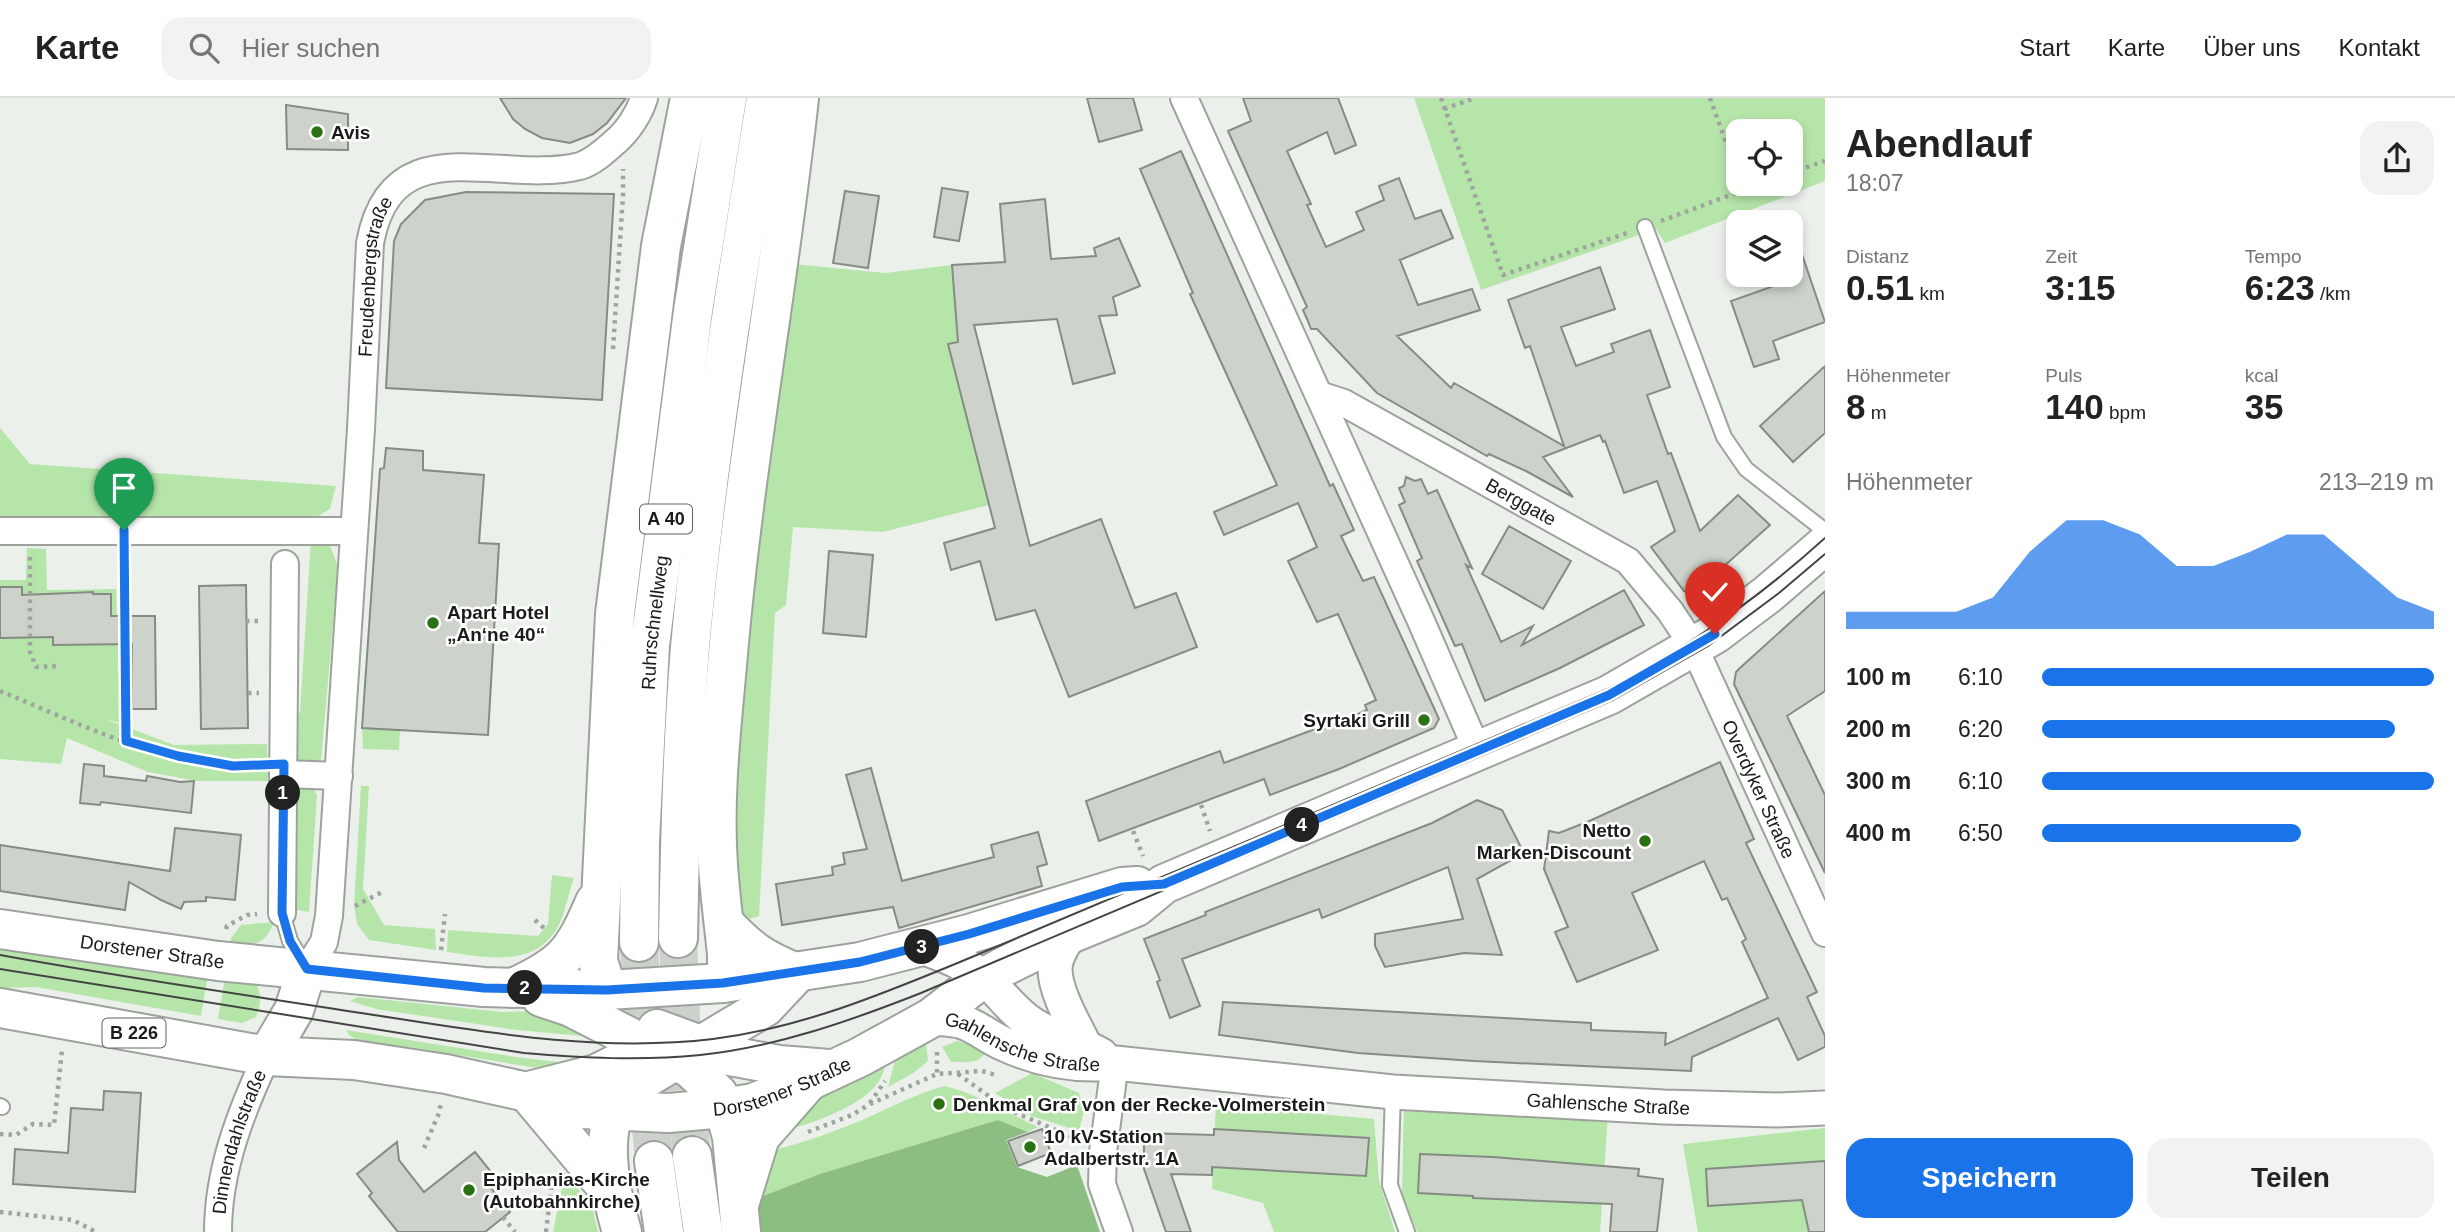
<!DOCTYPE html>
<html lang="de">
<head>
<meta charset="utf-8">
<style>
  body { margin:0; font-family:Helvetica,sans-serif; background:#f2f2f2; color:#222; height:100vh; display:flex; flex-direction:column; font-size:26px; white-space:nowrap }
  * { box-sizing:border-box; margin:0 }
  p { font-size:23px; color:#767676 }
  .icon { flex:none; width:38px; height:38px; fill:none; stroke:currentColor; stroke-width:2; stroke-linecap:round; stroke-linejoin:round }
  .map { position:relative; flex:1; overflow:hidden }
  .sheet { display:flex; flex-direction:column; background:#fff; width:630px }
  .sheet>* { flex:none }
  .fabs { position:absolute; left:1726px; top:21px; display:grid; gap:14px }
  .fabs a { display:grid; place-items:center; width:77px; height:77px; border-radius:14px; background:#fff; box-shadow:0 4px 10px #0003; font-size:35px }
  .pin { position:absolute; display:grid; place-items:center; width:60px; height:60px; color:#fff; margin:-72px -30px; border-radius:50% 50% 50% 0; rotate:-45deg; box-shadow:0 0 7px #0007 }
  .pin .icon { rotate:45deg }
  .km { position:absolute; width:35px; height:35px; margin:-18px; border-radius:50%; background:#222; color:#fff; font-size:19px; line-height:35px; text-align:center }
  .round { display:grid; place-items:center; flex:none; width:74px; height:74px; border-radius:21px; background:#f2f2f2 }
  .headline { display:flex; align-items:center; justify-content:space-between; height:119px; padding:0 21px }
  h1 { font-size:38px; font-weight:600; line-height:52px }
  .figures { display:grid; grid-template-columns:repeat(3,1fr); gap:10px; height:119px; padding:7px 21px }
  .figures div { display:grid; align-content:center }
  .figures b { font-size:35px; font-weight:600 }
  .figures small { font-size:19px; font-weight:400 }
  .figures p { font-size:19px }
  .chart { height:196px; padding:14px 21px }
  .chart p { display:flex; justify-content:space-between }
  .chart svg { width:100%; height:126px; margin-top:7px; fill:#1a73e8; opacity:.7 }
  .action { display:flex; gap:14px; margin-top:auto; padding:14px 21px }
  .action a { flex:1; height:80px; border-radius:21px; background:#1a73e8; color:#fff; font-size:28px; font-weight:600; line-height:80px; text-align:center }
  .action a+a { background:#f2f2f2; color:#222 }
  ul { padding:0 21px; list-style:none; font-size:23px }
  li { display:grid; grid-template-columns:112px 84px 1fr; align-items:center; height:52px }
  li i { height:18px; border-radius:9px; background:#1a73e8 }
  header { display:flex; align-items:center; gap:42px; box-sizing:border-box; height:98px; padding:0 35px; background:#fff; border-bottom:2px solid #e0e0e0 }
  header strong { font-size:33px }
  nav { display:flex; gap:38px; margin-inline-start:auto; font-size:24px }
  .search { width:490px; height:63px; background:#f2f2f2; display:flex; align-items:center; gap:18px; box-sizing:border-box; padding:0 24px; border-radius:21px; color:#767676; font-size:26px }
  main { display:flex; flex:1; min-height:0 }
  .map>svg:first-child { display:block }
  .green { fill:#b5e5a9; fill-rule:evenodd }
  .forest { fill:#8dbe81 }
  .building { fill:#cdd2cb; stroke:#868c85; stroke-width:2 }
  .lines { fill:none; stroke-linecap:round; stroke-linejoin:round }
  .motorway-tunnel { stroke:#ccd1cb; stroke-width:38; stroke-dasharray:38 19; stroke-linecap:butt }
  .service-casing { stroke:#9da39c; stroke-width:18 }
  .minor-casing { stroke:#9da39c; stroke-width:30 }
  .tertiary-casing { stroke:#9da39c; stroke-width:37 }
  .primary-casing { stroke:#9da39c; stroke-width:42 }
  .motorway-casing { stroke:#9da39c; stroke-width:42 }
  .path { stroke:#9fa49f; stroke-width:4.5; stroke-dasharray:3.5 5; stroke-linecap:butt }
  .service { stroke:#fff; stroke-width:14 }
  .minor { stroke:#fff; stroke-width:26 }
  .tertiary { stroke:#fff; stroke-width:33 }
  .primary { stroke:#fff; stroke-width:38 }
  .motorway { stroke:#fff; stroke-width:38 }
  .tram { stroke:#424542; stroke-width:2 }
  .route-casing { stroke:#fff; stroke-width:14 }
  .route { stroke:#1a73e8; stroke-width:9 }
  .poi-dot { fill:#2a7113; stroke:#fff; stroke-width:2.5 }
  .labels { text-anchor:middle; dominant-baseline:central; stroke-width:5; stroke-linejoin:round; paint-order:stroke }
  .shield { fill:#fff; stroke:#5f605f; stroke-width:2 }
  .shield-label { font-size:18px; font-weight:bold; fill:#1a1c1a }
  .poi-label { font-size:19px; font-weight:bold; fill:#1a1c1a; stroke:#fff; text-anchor:start }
  .street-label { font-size:19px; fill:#1a1c1a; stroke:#fff }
</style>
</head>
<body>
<header>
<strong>Karte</strong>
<div class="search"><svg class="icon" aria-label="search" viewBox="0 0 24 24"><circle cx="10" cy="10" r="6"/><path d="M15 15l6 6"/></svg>Hier suchen</div>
<nav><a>Start</a><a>Karte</a><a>Über uns</a><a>Kontakt</a></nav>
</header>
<main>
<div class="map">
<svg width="1825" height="1134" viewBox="0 0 1825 1134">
  <rect width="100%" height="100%" fill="#ebf1ea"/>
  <path class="green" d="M1414 0H1825V83L1665 145 1656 131 1481 192ZM1738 33H1790V86H1738Z
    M793 166 885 175 952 167 957 227 977 239 949 246 989 407 883 434 793 429 786 507 775 515 759 818 743 823 739 812 734 730 739 657 756 459Z
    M0 330 30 366 336 388 330 411 318 418 303 421 0 422Z
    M311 442 329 445 338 469 321 663 315 668H292L291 632 300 614Z
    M27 450 46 451 47 492 116 491 120 625 103 620 174 647 267 646 268 683H197L148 674 67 640 61 666 0 661V482H26Z
    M362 630 400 632 399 652 363 651Z
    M361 688H369L363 791 384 827 435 831 436 852 369 842 357 826 354 808Z
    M293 689 314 690 317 698 309 814 291 811Z
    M552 777 574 780C568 796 565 818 556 832 532 870 485 859 447 854L448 832 538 838 548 826Z
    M274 824C265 848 253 848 230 848L231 840 241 827Z
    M0 843 208 877 201 918 36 889 0 890Z
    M225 879 256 885C262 898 261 905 256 919L242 925 218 921Z
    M358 899 502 914 548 913 594 939 517 932 376 911 350 903Z
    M346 932 516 959 567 965 549 972 410 949 367 948 349 937Z
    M957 943 973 948 985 955C978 968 962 963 951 964L942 949Z
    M926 945 928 963 912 976 888 989 896 959Z
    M884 964C889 1001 809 1028 780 1033L813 991Z
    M1032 975 1079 995 1084 1013 1079 1033 1031 1018 995 995Z
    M945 988C978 996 1007 1015 1038 1029L1028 1034 998 1022 753 1102 770 1053C803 1045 837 1033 869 1019 895 1007 918 995 945 988Z
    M1216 1006 1374 1021 1379 1083 1395 1134H1274L1263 1105 1212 1091Z
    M1404 1007 1608 1016 1600 1134H1417L1402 1096Z
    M1825 1030V1134H1698L1683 1046Z
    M565 1074 592 1109 598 1134H553Z"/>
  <path class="forest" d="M998 1022 1028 1034 1006 1042 1017 1069 1047 1079 1077 1067 1100 1134H759L753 1102 820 1076Z"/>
  <path class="building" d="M500 0H626L607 25 593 36 570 45 542 40 525 31 513 21Z
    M1087 0H1133L1142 32 1099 44Z
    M1243 0H1338L1356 47 1335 56 1327 34 1287 53 1311 106 1307 107 1326 149 1364 132 1356 114 1384 102 1379 88 1399 80 1415 121 1441 112 1453 140 1400 162 1418 207 1472 191 1480 212 1397 238 1451 290 1454 285 1564 348 1530 248 1525 250 1508 202 1600 169 1615 211 1561 229 1576 268 1614 254 1611 246 1650 232 1670 289 1647 297 1668 356 1671 355 1700 433 1738 397 1770 427 1694 495 1684 493 1651 449 1675 433 1657 383 1624 395 1605 343 1603 344 1600 337 1543 359 1573 399 1526 373 1489 356 1487 358 1377 295 1317 231H1311L1307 221 1303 212 1307 209 1228 33 1251 23Z
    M286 7 348 16V52L287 51Z
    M1181 53 1330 388 1333 386 1354 432 1341 438 1363 483 1374 479 1439 621 1434 630 1339 671 1270 697 1264 681 1099 743 1086 703 1220 653 1224 665 1323 628 1324 631 1367 612 1365 607 1376 602 1338 516 1317 524 1288 463 1317 449 1298 405 1224 437 1214 414 1277 387 1190 196 1193 195 1140 71Z
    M942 90 968 94 959 143 934 139Z
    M845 93 879 98 868 170 833 165Z
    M466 94 614 96 602 302 386 290 394 143 401 126 425 102Z
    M1045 101 1051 161 1096 158 1094 150 1119 140 1140 188 1113 199 1117 217 1099 218 1115 275 1073 286 1057 221 974 227 1030 448 1101 421 1135 510 1176 495 1197 549 1069 599 1035 512 996 522 980 463 951 472 944 445 995 430 948 246 958 244 952 167 1005 164 1000 106Z
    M1790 130H1793L1825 224 1773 243 1779 261 1754 269 1731 203 1788 183 1786 177H1790Z
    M1825 268V335L1793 364 1760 328Z
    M386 350 423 353V372L484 377 479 445 499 446 488 637 362 630 380 371 384 370Z
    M1406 379 1415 383 1421 381 1428 396 1437 392 1472 470 1466 467 1501 544 1533 528 1522 547 1624 492 1644 527 1560 570 1485 603 1462 546 1455 548 1417 463 1422 460 1399 407 1405 404 1399 390 1404 388Z
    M1509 428 1571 463 1543 511 1482 476Z
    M829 453 873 457 866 539 823 535Z
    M246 487 248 630 201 631 199 488Z
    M0 489H22V497L93 494V496H111V518H155L156 611H132V546L53 547V539L0 540Z
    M1825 493V593L1787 618 1825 697V775L1734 586 1736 574 1740 570Z
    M1720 664 1754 741 1746 745 1817 894 1807 899 1825 938V949L1798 962 1778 920 1692 959 1691 973 1474 963 1358 955 1219 937 1223 904 1591 925V932L1666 935 1665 947 1768 900 1742 844 1746 841 1727 800 1722 802 1704 763 1632 795 1658 852 1577 884 1555 834 1568 829 1544 771 1549 733 1559 735 1587 724Z
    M84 666 104 668V678L146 683 147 678 180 684 194 683 191 715 101 704 100 707 80 705Z
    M871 670 902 783 994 759 991 747 1038 734 1047 766 1037 769 1042 788 899 830 893 809 782 827 776 786 833 777 832 769 845 766 843 755 867 751 846 677Z
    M1477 702 1502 712 1524 755 1477 781 1502 857 1464 855 1385 869 1375 848V836L1463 821 1448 769 1322 820 1319 811 1182 861 1200 908 1170 920 1157 884 1160 882 1144 841 1206 817 1205 814 1432 725Z
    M175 730 241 737 235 802 206 799V803L184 804 181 811 161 802 129 784 125 812 0 793V747L170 773Z
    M104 993 141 995 135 1094 13 1086 15 1051 68 1055 71 1010 103 1012Z
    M1042 1031 1051 1055 1018 1068 1008 1043Z
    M1214 1031 1369 1040 1366 1078 1212 1069V1077L1171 1076 1191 1134H1166L1144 1071V1035L1214 1037Z
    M397 1044 399 1062 424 1094 475 1054 492 1075 484 1081 510 1114 485 1134H398L369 1098 372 1095 357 1076Z
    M1420 1056 1493 1059 1639 1071 1638 1078 1663 1081 1657 1134H1610L1612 1106 1473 1100V1098L1418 1095Z
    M1825 1063V1134H1809L1802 1102 1708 1108 1706 1071Z"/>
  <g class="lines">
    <path class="motorway-tunnel" d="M678 840 682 949 692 1058
      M639 844 644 951 654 1063"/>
    <g class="service-casing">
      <path id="service" d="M1645 129 1724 339 1746 371 1825 433
        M282 815 290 843 305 867
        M1393 994 1390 1087 1407 1134
        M0 1008 2 1009"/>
    </g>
    <g class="minor-casing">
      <g id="minor">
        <path d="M1184 0 1421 523 1478 654"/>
        <path id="s1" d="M1319 297 1344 305 1628 463 1670 513 1694 549 1825 835"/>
        <path d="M0 433H354"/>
        <path d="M283 676 339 678"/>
        <path d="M282 815 285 466"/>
        <path id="s2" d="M307 871 324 844 329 818 361 331 370 145C392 26 500 88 580 68 593 64 605 53 615 44 628 33 639 16 644 0"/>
        <path d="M1115 965 1103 1054 1102 1086 1119 1134"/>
        <path id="s3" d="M218 1134C218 1072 241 1013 267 958"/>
      </g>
    </g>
    <g class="tertiary-casing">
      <g id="tertiary">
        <path d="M1070 836C1064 846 1055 857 1055 871 1055 894 1074 926 1085 948"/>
        <path d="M922 849C943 857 967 865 985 881 1001 895 1013 914 1032 926 1053 940 1079 944 1101 957"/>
        <path id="s4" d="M931 920C941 921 953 921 963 924 977 929 989 939 1002 945 1038 962 1076 969 1115 965L1393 994 1664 1009 1776 1012 1825 1010"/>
      </g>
    </g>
    <g class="primary-casing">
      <g id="primary">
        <path id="s5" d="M0 831 218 863 484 889 607 892 723 885 860 864 969 836 1122 789 1137 788"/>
        <path d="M541 899 571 909 690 970 718 996 724 1010"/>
        <path id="s6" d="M0 910 267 958 354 962 446 976 527 994 581 1011 669 1015 724 1010 753 1005 809 983 860 959 931 920 983 880 1001 870 1070 836 1136 809 1164 786 1609 597 1715 536 1768 496 1825 447"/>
        <path d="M657 931 730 958 779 967 829 971"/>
        <path d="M267 958 294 912 307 871"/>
        <path d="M529 993 596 976 665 942"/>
        <path d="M615 1013 621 1001 631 989 765 909 797 875"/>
      </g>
    </g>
    <g class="motorway-casing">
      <g id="motorway">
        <path d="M725 826C749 852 764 862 797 875"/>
        <path d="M678 840C680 743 682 646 690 549 707 365 736 183 766 0"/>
        <path id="s7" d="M639 844 640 743 650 547 693 213 727 0"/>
        <path d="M723 885 727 871V856C724 827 720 797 718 767 713 697 722 625 728 556 744 370 779 186 799 0"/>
        <path d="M513 890C564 867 573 855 595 804"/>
        <path d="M607 892 598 863 615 516 661 148 690 0"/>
        <path d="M527 994 610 1093"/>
        <path d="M724 1010 732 1039 741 1134"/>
        <path d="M615 1013C600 1045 612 1101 622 1134"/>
        <path d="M692 1058 703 1134"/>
        <path d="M654 1063 664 1134"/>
        <path d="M739 1107 760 1039 809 983"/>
      </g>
    </g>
    <path class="path" d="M1441 0 1503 177 1627 135
      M1710 0 1738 78
      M1444 11 1475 0
      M1790 75 1825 63
      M1661 123 1760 86
      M613 251 623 97V71
      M124 457 126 643
      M30 459V554L36 569 57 568
      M246 523H260
      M0 593C81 626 169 672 259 667
      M248 595H259
      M1201 707 1210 733
      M1133 733 1143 758
      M355 808 384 793
      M535 822 545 831
      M226 831 227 828 247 817 257 816
      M441 852 445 816
      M937 954V976
      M958 976 1007 1011 1079 1042
      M870 1005 885 983
      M808 1034 852 1017 870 1006 937 976 982 973 996 977
      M0 1036 16 1037 33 1026 54 1027 62 952
      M424 1050 439 1015 441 1005
      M0 1114 73 1122 96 1134
      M503 1119 515 1134
      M546 1134 553 1076"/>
    <use href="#service" class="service"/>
    <use href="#minor" class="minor"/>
    <use href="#tertiary" class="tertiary"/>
    <use href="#primary" class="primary"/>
    <use href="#motorway" class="motorway"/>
    <path class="tram" d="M0 857C120 879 240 896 361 915 478 933 594 955 713 941 800 930 880 897 960 864L1610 590C1689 549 1759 500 1825 440
      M0 871 524 955C583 960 641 963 700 957 776 949 850 923 921 895L1613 602 1708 548 1779 495 1825 456"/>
  </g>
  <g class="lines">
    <g class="route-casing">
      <path id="route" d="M124 432 126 643 178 658 233 668 284 666 282 815 290 843 307 871 484 890 607 892 723 885 860 864 969 836 1122 789 1164 786 1609 597 1715 536"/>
    </g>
    <use href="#route" class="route"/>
  </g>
  <g class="poi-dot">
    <circle cx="317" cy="34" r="7"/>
    <circle cx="433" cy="525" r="7"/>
    <circle cx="1424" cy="622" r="7"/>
    <circle cx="1645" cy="743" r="7"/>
    <circle cx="939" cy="1006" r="7"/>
    <circle cx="1030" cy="1049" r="7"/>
    <circle cx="469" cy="1092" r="7"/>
  </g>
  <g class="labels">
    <g class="shield">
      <rect x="640" y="406.5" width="52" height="29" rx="5"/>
      <rect x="102.5" y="920.5" width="63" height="29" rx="5"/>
    </g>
    <g class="shield-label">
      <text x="666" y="421">A 40</text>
      <text x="134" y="935">B 226</text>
    </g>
    <g class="poi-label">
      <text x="331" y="34">Avis</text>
      <text x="447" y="514">Apart Hotel<tspan x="447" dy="22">„An‘ne 40“</tspan></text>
      <text x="1410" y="622" text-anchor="end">Syrtaki Grill</text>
      <text x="1631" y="732" text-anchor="end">Netto<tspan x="1631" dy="22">Marken-Discount</tspan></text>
      <text x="953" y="1006">Denkmal Graf von der Recke-Volmerstein</text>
      <text x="1044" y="1038">10 kV-Station<tspan x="1044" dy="22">Adalbertstr. 1A</tspan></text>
      <text x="483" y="1081">Epiphanias-Kirche<tspan x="483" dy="22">(Autobahnkirche)</tspan></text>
    </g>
    <g class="street-label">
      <text stroke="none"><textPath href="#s2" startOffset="700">Freudenbergstraße</textPath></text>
      <text stroke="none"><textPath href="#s1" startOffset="229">Berggate</textPath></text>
      <text stroke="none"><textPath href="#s7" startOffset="320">Ruhrschnellweg</textPath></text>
      <text stroke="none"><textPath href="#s1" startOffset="616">Overdyker Straße</textPath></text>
      <text stroke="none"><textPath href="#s5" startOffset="154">Dorstener Straße</textPath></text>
      <text stroke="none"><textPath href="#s4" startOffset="96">Gahlensche Straße</textPath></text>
      <text stroke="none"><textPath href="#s6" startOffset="796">Dorstener Straße</textPath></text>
      <text stroke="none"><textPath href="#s4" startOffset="688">Gahlensche Straße</textPath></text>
      <text stroke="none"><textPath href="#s3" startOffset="93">Dinnendahlstraße</textPath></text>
    </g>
  </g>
</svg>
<div class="fabs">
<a><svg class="icon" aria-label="locate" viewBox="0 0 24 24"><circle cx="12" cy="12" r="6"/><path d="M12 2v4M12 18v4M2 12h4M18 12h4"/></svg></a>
<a><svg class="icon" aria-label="layers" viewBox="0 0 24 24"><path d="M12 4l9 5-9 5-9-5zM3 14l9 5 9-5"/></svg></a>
</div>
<div class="pin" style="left:124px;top:432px;background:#1e9e55"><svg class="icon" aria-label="arrive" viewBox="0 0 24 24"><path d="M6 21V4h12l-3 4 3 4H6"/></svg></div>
<div class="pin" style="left:1715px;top:536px;background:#d93025"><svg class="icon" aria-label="check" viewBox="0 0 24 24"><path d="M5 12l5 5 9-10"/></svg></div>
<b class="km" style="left:283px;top:695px">1</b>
<b class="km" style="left:525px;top:890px">2</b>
<b class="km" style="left:922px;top:849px">3</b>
<b class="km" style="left:1302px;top:727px">4</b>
</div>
<section class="sheet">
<div class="headline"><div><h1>Abendlauf</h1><p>18:07</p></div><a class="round"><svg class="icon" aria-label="share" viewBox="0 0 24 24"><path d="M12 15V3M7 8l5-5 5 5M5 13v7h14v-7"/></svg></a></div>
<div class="figures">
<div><p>Distanz</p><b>0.51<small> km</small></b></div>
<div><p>Zeit</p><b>3:15</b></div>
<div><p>Tempo</p><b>6:23<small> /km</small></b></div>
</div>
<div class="figures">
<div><p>Höhenmeter</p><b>8<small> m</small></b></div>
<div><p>Puls</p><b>140<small> bpm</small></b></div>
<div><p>kcal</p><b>35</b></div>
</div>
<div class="chart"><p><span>Höhenmeter</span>213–219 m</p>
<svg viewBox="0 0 160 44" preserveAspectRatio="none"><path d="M0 44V38L10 38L20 38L30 38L40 33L50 17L60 6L70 6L80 11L90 22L100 22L110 17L120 11L130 11L140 22L150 33L160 38V44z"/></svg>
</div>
<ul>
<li><b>100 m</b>6:10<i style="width:100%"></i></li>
<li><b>200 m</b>6:20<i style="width:90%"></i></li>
<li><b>300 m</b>6:10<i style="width:100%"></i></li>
<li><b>400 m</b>6:50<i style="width:66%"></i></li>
</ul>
<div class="action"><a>Speichern</a><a>Teilen</a></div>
</section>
</main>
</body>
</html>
